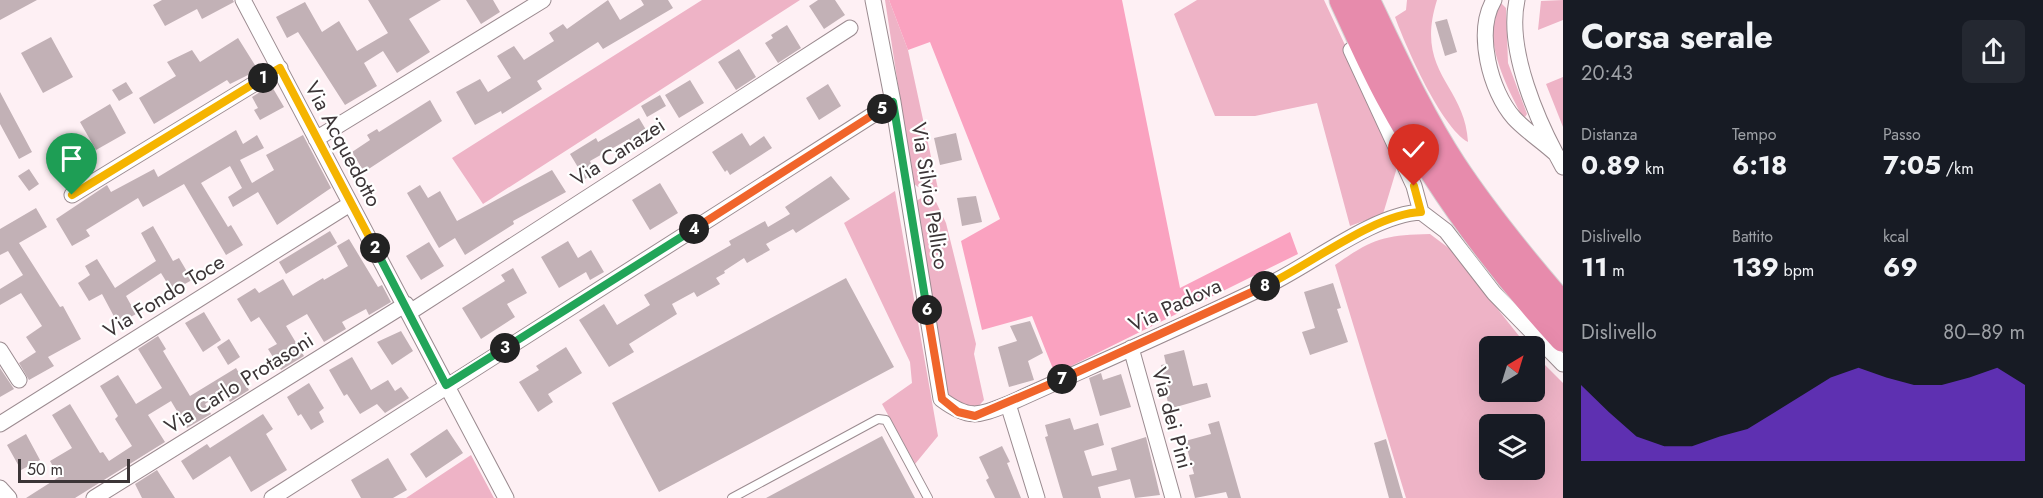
<!DOCTYPE html>
<html lang="it">
<head>
<meta charset="utf-8">
<style>
  body { margin:0; font-family:Jost,sans-serif; background:#242831; color:#f1f3f6; height:100vh; display:flex; flex-direction:column; font-size:22px; white-space:nowrap }
  * { box-sizing:border-box; margin:0 }
  p { font-size:20px; color:#9ea1a6 }
  .icon { flex:none; width:33px; height:33px; fill:none; stroke:currentColor; stroke-width:2; stroke-linecap:round; stroke-linejoin:round }
  .map { position:relative; flex:1; overflow:hidden }
  .drawer { display:flex; flex-direction:column; background:#171b24; width:480px }
  .drawer>* { flex:none }
  .needle { width:39px; rotate:38deg }
  .fabs { position:absolute; left:1479px; top:336px; display:grid; gap:12px }
  .fabs a { display:grid; place-items:center; width:66px; height:66px; border-radius:9px; background:#171b24; box-shadow:0 6px 24px #0002; font-size:30px }
  .scale { position:absolute; left:18px; bottom:15px; width:112px; box-sizing:border-box; padding-left:6px; border:3px solid #3c3537; border-top:0; font-size:16px; line-height:21px; white-space:nowrap; color:#3c3537; -webkit-text-stroke:4px #fff; paint-order:stroke }
  .pin { position:absolute; display:grid; place-items:center; width:51px; height:51px; color:#fff; margin:-62px -26px; border-radius:50% 50% 50% 0; rotate:-45deg; box-shadow:0 0 6px #0007 }
  .pin .icon { rotate:45deg }
  .km { position:absolute; width:30px; height:30px; margin:-15px; border-radius:50%; background:#222; color:#fff; font-size:16px; line-height:30px; text-align:center }
  .round { display:grid; place-items:center; flex:none; width:63px; height:63px; border-radius:9px; background:#242831 }
  .headline { display:flex; align-items:center; justify-content:space-between; height:102px; padding:0 18px }
  h1 { font-size:33px; font-weight:700; line-height:45px }
  .figures { display:grid; grid-template-columns:repeat(3,1fr); gap:9px; height:102px; padding:6px 18px }
  .figures div { display:grid; align-content:center }
  .figures b { font-size:26px; font-weight:700 }
  .figures small { font-size:16px; font-weight:400 }
  .figures p { font-size:16px }
  .chart { height:168px; padding:12px 18px }
  .chart p { display:flex; justify-content:space-between }
  .chart svg { width:100%; height:108px; margin-top:6px; fill:#7c3aed; opacity:.7 }
  main { display:flex; flex:1; min-height:0 }
  .map>svg:first-child { display:block }
  .green { fill:#eeb3c6; fill-rule:evenodd }
  .forest { fill:#faa2c0 }
  .building { fill:#c2b1b6 }
  .lines { fill:none; stroke-linecap:round; stroke-linejoin:round }
  .lane-casing { stroke:#9b8b90; stroke-width:10 }
  .street-casing { stroke:#9b8b90; stroke-width:17 }
  .highway-casing { stroke:#d4d3d3; stroke-width:29 }
  .lane { stroke:#fff; stroke-width:8 }
  .street { stroke:#fff; stroke-width:15 }
  .highway { stroke:#e78bac; stroke-width:27 }
  .split-1-casing { stroke:#fff; stroke-width:12 }
  .split-2-casing { stroke:#fff; stroke-width:12 }
  .split-3-casing { stroke:#fff; stroke-width:12 }
  .split-4-casing { stroke:#fff; stroke-width:12 }
  .split-5-casing { stroke:#fff; stroke-width:12 }
  .split-6-casing { stroke:#fff; stroke-width:12 }
  .split-7-casing { stroke:#fff; stroke-width:12 }
  .split-8-casing { stroke:#fff; stroke-width:12 }
  .split-9-casing { stroke:#fff; stroke-width:12 }
  .split-1 { stroke:#f5b400; stroke-width:8 }
  .split-2 { stroke:#f5b400; stroke-width:8 }
  .split-3 { stroke:#22a559; stroke-width:8 }
  .split-4 { stroke:#22a559; stroke-width:8 }
  .split-5 { stroke:#f0652b; stroke-width:8 }
  .split-6 { stroke:#22a559; stroke-width:8 }
  .split-7 { stroke:#f0652b; stroke-width:8 }
  .split-8 { stroke:#f0652b; stroke-width:8 }
  .split-9 { stroke:#f5b400; stroke-width:8 }
  .labels { text-anchor:middle; dominant-baseline:central; stroke-width:4.5; stroke-linejoin:round; paint-order:stroke }
  .street-label { font-size:21px; fill:#3c3537; stroke:#fff }
</style>
</head>
<body>
<main>
<div class="map">
<svg width="1563" height="498" viewBox="0 0 1563 498">
  <rect width="100%" height="100%" fill="#fef0f4"/>
  <path class="green" d="M702 0H800L483 204 452 158Z
    M885 0H889L908 50 938 189 918 187 913 183Z
    M1197 0H1324L1399 161 1383 214 1350 226 1317 103 1255 116H1215L1174 14Z
    M1407 0H1437C1414 73 1465 84 1468 142 1441 127 1406 47 1395 17L1406 10Z
    M1563 0V20L1538 30 1541 1Z
    M1501 3 1506 8 1508 63 1527 114 1525 117 1522 116C1507 87 1479 35 1501 3Z
    M1563 77V127L1546 84Z
    M895 191 938 436 915 464 882 404 912 383 910 362 844 223Z
    M923 197 936 202 946 223 976 344 974 354 984 400 976 409 961 408 948 394 916 201Z
    M1430 234 1450 249 1527 346H1490V392H1534L1535 355 1563 383V498H1406L1335 265C1372 239 1384 235 1430 234ZM1490 424H1534V470H1490Z
    M471 455 494 498H406Z"/>
  <path class="forest" d="M889 0H1122L1180 288 1290 232 1298 254 1055 374 1032 316 982 330 961 241 1000 219 930 42 908 50Z"/>
  <path class="building" d="M0 0H37L0 20Z
    M162 0H233L234 2 202 19 197 9 165 26 153 5Z
    M368 0H441L409 19 430 52 397 73 383 51 364 63 377 86 345 105 298 32 287 38 276 17 305 2 322 32 339 21 357 51 388 33Z
    M466 0H493L500 12 481 24Z
    M608 0 620 20 644 5 641 0H668L673 8 603 49 598 42 537 81 542 89 502 114 501 111 475 125 456 92 480 79 488 92 511 78 497 56 514 46 524 60 554 41 549 33 563 24 567 29Z
    M818 0H835L845 15 824 29 809 6Z
    M1447 19 1457 52 1445 56 1435 22Z
    M787 25 801 48 778 63 765 43 773 38 771 35Z
    M51 37 73 77 43 93 21 53Z
    M238 38 258 70 230 84 227 80 154 124 139 98 176 76 167 62 192 50 200 62Z
    M739 49 756 77 736 90 718 62Z
    M690 80 704 103 679 118 665 95Z
    M126 82 133 93 119 101 112 90Z
    M828 84 841 106 819 120 806 98Z
    M271 85 284 107 260 120 254 110 258 108 252 97Z
    M0 92 32 152 19 159 0 124Z
    M660 95 666 106 647 117 641 106Z
    M430 100 442 121 364 172 352 152 370 140 367 135 377 129 379 132Z
    M110 104 126 133 96 150 80 122Z
    M639 118 652 140 634 147 629 139 590 161 595 173 585 179 570 154 596 138 598 142Z
    M236 130 243 144 257 135 264 148 240 160 252 183 274 170 266 155 303 135 331 188 277 225 258 192 233 207 228 197 242 188 230 166 201 183 228 227 231 225 243 245 226 255 184 184 143 207 138 198 86 230 90 236 72 246 56 219 107 185 111 192 154 169 158 177Z
    M742 133 750 146 764 136 772 148 730 175 727 170 725 172 712 152Z
    M956 133 962 160 940 165 934 138Z
    M29 169 39 184 29 191 18 176Z
    M552 170 566 192 513 221 514 224 465 255 455 238 439 248 407 193 420 185 428 198 440 191 457 221Z
    M831 176 850 199 796 233 793 229 766 244 770 250 747 263 744 258 724 271 725 273 716 278 720 284 697 297 694 292 672 304 677 314 629 344 634 352 609 367 579 320 604 304 617 325 650 305 644 295 731 245 729 241 765 221 768 227 790 214 785 207Z
    M660 183 678 213 650 230 632 200Z
    M976 196 982 222 962 226 957 198Z
    M36 208 47 227 19 243 60 307 63 306 81 339 48 357 54 366 29 380 19 363 36 352 26 337 42 326 21 293 0 305V289L23 275 8 251 0 255V229Z
    M153 226 173 261 179 258 192 280 172 291 161 273 126 296 136 314 118 324 102 294 89 301 78 283 90 275 85 266 97 259 115 288 156 261 141 233Z
    M330 231 337 243 286 274 279 262Z
    M349 239 378 287 382 285 391 302 369 315 366 309 342 322 346 329 324 342 307 314 286 326 304 356 281 370 268 349 277 344 259 317 251 322 237 299 255 288 259 293 283 279 293 296 323 278 324 280 348 266 337 246Z
    M568 241 578 258 591 250 604 272 590 280 586 272 559 288 541 257Z
    M429 242 444 266 421 280 406 256Z
    M513 268 527 293 507 304 515 317 481 339 462 308 505 281 501 275Z
    M846 278 894 367 659 492 612 403Z
    M1333 283 1341 308 1337 309 1348 342 1310 355 1302 332 1315 328 1304 292Z
    M204 312 221 340 203 352 185 323Z
    M1030 321 1043 353 1028 361 1034 380 1009 387 998 347 1017 341 1010 326Z
    M401 331 413 351 392 365 377 342Z
    M158 336 166 349 163 351 190 396 236 368 249 390 230 402 224 392 205 404 211 414 187 428 171 401 148 415 165 442 75 498H26L59 477 50 461 72 448 52 415 70 404 100 453 103 452 109 461 132 446 115 419 118 416 100 386 118 375 136 404 162 388 138 349Z
    M229 339 240 357 228 365 217 347Z
    M566 347 582 373 548 394 553 402 538 412 519 382 539 370 536 366Z
    M1184 350 1193 386 1207 383 1211 397 1169 409 1161 365 1166 364 1164 355Z
    M352 357 371 390 388 380 395 391 401 387 409 398 385 413 377 404 360 414 347 394 344 396 329 370Z
    M0 368 14 389 0 397Z
    M1101 373 1103 380 1121 374 1131 407 1100 416 1089 378Z
    M309 383 324 408 319 412 324 422 311 430 301 414 298 416 287 397Z
    M263 414 273 429 266 434 287 470 251 492 230 456 193 480 181 461 207 444 210 448Z
    M1070 418 1074 430 1098 423 1104 445 1084 451 1092 476 1117 470 1111 448 1146 437 1160 495 1135 498 1130 479 1098 487 1101 498H1063L1045 437 1048 436 1045 425Z
    M1219 421 1241 498H1228L1226 492 1195 498 1189 475 1194 474 1185 441 1211 434 1208 424Z
    M447 429 463 453 426 478 410 454Z
    M26 434 40 460 21 470 7 445Z
    M882 436 915 498H766Z
    M1386 439 1403 498H1389L1374 443Z
    M1002 446 1010 462 1007 463 1021 498H995L986 480 989 478 979 457Z
    M388 458 407 490 393 498H361L351 480Z
    M157 470 175 498H142L135 484Z"/>
  <g class="lines">
    <g class="lane-casing">
      <path id="lane" d="M732 498 878 419 886 420 928 498"/>
    </g>
    <g class="street-casing">
      <path id="street" d="M243 0 506 498
        M873 0 893 102 941 399C969 420 978 416 1008 404 1096 364 1184 326 1270 284 1313 263 1375 214 1421 212
        M1494 0C1475 32 1490 91 1514 118 1526 131 1543 142 1556 154
        M1517 0C1506 50 1538 123 1563 167
        M1351 50 1414 186 1421 212
        M316 139 543 0
        M72 195 280 68
        M1421 212 1446 231 1494 293 1563 364
        M410 312 850 28
        M1131 348 1173 498
        M0 350 19 380
        M1008 404 1037 498
        M0 424 350 204
        M0 488 9 498
        M94 498 406 304
        M272 498 893 102"/>
    </g>
    <g class="highway-casing">
      <path id="highway" d="M1343 0C1358 32 1372 65 1389 96 1436 183 1495 264 1563 338
        M1366 0C1393 56 1419 114 1453 166 1486 216 1524 262 1563 307"/>
    </g>
    <use href="#lane" class="lane"/>
    <use href="#street" class="street"/>
    <use href="#highway" class="highway"/>
  </g>
  <g class="lines">
    <g class="split-1-casing">
      <path id="split-1" d="M72 195 263 78"/>
    </g>
    <g class="split-2-casing">
      <path id="split-2" d="M263 78 280 68 375 248"/>
    </g>
    <g class="split-3-casing">
      <path id="split-3" d="M375 248 446 385 505 348"/>
    </g>
    <g class="split-4-casing">
      <path id="split-4" d="M505 348 694 229"/>
    </g>
    <g class="split-5-casing">
      <path id="split-5" d="M694 229 882 109"/>
    </g>
    <g class="split-6-casing">
      <path id="split-6" d="M882 109 893 102 927 310"/>
    </g>
    <g class="split-7-casing">
      <path id="split-7" d="M927 310 942 399 958 412 975 416 1062 379"/>
    </g>
    <g class="split-8-casing">
      <path id="split-8" d="M1062 379 1265 286"/>
    </g>
    <g class="split-9-casing">
      <path id="split-9" d="M1265 286C1310 265 1374 214 1421 212L1414 186"/>
    </g>
    <use href="#split-1" class="split-1"/>
    <use href="#split-2" class="split-2"/>
    <use href="#split-3" class="split-3"/>
    <use href="#split-4" class="split-4"/>
    <use href="#split-5" class="split-5"/>
    <use href="#split-6" class="split-6"/>
    <use href="#split-7" class="split-7"/>
    <use href="#split-8" class="split-8"/>
    <use href="#split-9" class="split-9"/>
  </g>
  <g class="labels">
    <g class="street-label">
      <text transform="translate(343 144) rotate(62)">Via Acquedotto</text>
      <text transform="translate(618 152) rotate(-33)">Via Canazei</text>
      <text transform="translate(930 196) rotate(81)">Via Silvio Pellico</text>
      <text transform="translate(164 296) rotate(-32)">Via Fondo Toce</text>
      <text transform="translate(1175 305) rotate(-25)">Via Padova</text>
      <text transform="translate(239 383) rotate(-32)">Via Carlo Protasoni</text>
      <text transform="translate(1172 418) rotate(75)">Via dei Pini</text>
    </g>
  </g>
</svg>
<div class="fabs">
<a><svg class="needle" viewBox="-14 -14 28 28"><path d="M0-13l5 13h-10z" fill="#e53935"/><path d="M0 13l5-13h-10z" fill="#9ea1a6"/></svg></a>
<a><svg class="icon" aria-label="layers" viewBox="0 0 24 24"><path d="M12 4l9 5-9 5-9-5zM3 14l9 5 9-5"/></svg></a>
</div>
<div class="scale">50 m</div>
<div class="pin" style="left:72px;top:195px;background:#1e9e55"><svg class="icon" aria-label="arrive" viewBox="0 0 24 24"><path d="M6 21V4h12l-3 4 3 4H6"/></svg></div>
<div class="pin" style="left:1414px;top:186px;background:#d93025"><svg class="icon" aria-label="check" viewBox="0 0 24 24"><path d="M5 12l5 5 9-10"/></svg></div>
<b class="km" style="left:263px;top:78px">1</b>
<b class="km" style="left:375px;top:248px">2</b>
<b class="km" style="left:505px;top:348px">3</b>
<b class="km" style="left:694px;top:229px">4</b>
<b class="km" style="left:882px;top:109px">5</b>
<b class="km" style="left:927px;top:310px">6</b>
<b class="km" style="left:1062px;top:379px">7</b>
<b class="km" style="left:1265px;top:286px">8</b>
</div>
<section class="drawer">
<div class="headline"><div><h1>Corsa serale</h1><p>20:43</p></div><a class="round"><svg class="icon" aria-label="share" viewBox="0 0 24 24"><path d="M12 15V3M7 8l5-5 5 5M5 13v7h14v-7"/></svg></a></div>
<div class="figures">
<div><p>Distanza</p><b>0.89<small> km</small></b></div>
<div><p>Tempo</p><b>6:18</b></div>
<div><p>Passo</p><b>7:05<small> /km</small></b></div>
</div>
<div class="figures">
<div><p>Dislivello</p><b>11<small> m</small></b></div>
<div><p>Battito</p><b>139<small> bpm</small></b></div>
<div><p>kcal</p><b>69</b></div>
</div>
<div class="chart"><p><span>Dislivello</span>80–89 m</p>
<svg viewBox="0 0 160 44" preserveAspectRatio="none"><path d="M0 44V13L10 24L20 34L30 38L40 38L50 34L60 31L70 24L80 17L90 10L100 6L110 10L120 13L130 13L140 10L150 6L160 13V44z"/></svg>
</div>
</section>
</main>
</body>
</html>
